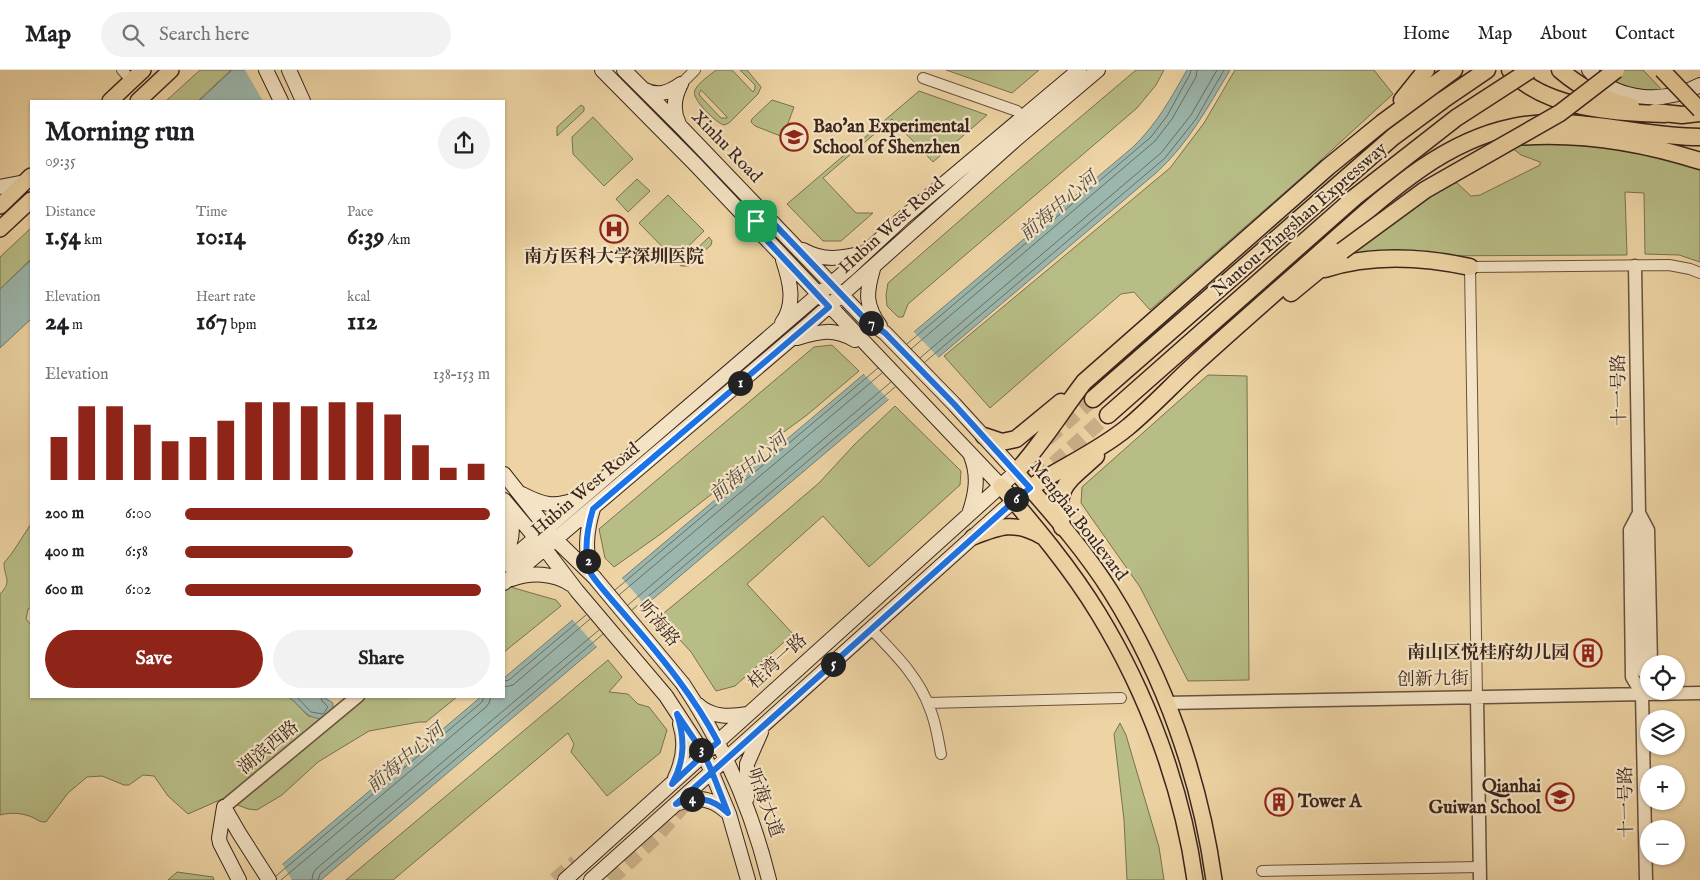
<!DOCTYPE html>
<html lang="en">
<head>
<meta charset="utf-8">
<style>
  body { margin:0; font-family:"IM FELL English","Noto Serif SC",serif; background:#f2f2f2; color:#202124; height:100vh; display:flex; flex-direction:column; font-size:19px; white-space:nowrap }
  * { box-sizing:border-box; margin:0 }
  p { font-size:16px; color:#757577 }
  .icon { flex:none; width:28px; height:28px; fill:none; stroke:currentColor; stroke-width:2; stroke-linecap:round; stroke-linejoin:round }
  .map { position:relative; flex:1; overflow:hidden }
  .drawer { position:absolute; left:30px; top:30px; width:475px; height:598px; display:flex; flex-direction:column; background:#fff; border-radius:0px; box-shadow:0 1px 4px #0004 }
  .drawer>* { flex:none }
  .tools { position:absolute; left:1640px; top:585px; display:grid; gap:10px }
  .tools a { display:grid; place-items:center; width:45px; height:45px; border-radius:50%; background:#fff; box-shadow:0 1px 4px #0004; font-size:25px }
  .pin { position:absolute; display:grid; place-items:center; width:42px; height:42px; color:#fff; margin:-21px; border-radius:10px; box-shadow:0 2px 8px #0006 }
  .km { position:absolute; width:25px; height:25px; margin:-12px; border-radius:50%; background:#222; color:#fff; font-size:14px; line-height:25px; text-align:center }
  .round { display:grid; place-items:center; flex:none; width:52px; height:52px; border-radius:26px; background:#f2f2f2 }
  .head { display:flex; align-items:center; justify-content:space-between; height:85px; padding:0 15px }
  h1 { font-size:28px; font-weight:800; line-height:38px }
  .metrics { display:grid; grid-template-columns:repeat(3,1fr); gap:8px; height:85px; padding:5px 15px }
  .metrics div { display:grid; align-content:center }
  .metrics b { font-size:25px; font-weight:800 }
  .metrics small { font-size:14px; font-weight:400 }
  .metrics p { font-size:14px }
  .chart { height:140px; padding:10px 15px }
  .chart p { display:flex; justify-content:space-between }
  .chart svg { width:100%; height:90px; margin-top:5px; stroke:#8f2418; stroke-width:6 }
  .action { display:flex; gap:10px; margin-top:auto; padding:10px 15px }
  .action a { flex:1; height:58px; border-radius:30px; background:#8f2418; color:#fff; font-size:20px; font-weight:800; line-height:58px; text-align:center }
  .action a+a { background:#f2f2f2; color:#202124 }
  ul { padding:0 15px; list-style:none; font-size:16px }
  li { display:grid; grid-template-columns:80px 60px 1fr; align-items:center; height:38px }
  li i { height:12px; border-radius:6px; background:#8f2418 }
  header { display:flex; align-items:center; gap:30px; box-sizing:border-box; height:70px; padding:0 25px; background:#fff; border-bottom:1px solid #e0e0e0 }
  header strong { font-size:24px }
  nav { display:flex; gap:28px; margin-inline-start:auto; font-size:18px }
  .search { width:350px; height:45px; background:#f2f2f2; display:flex; align-items:center; gap:12px; box-sizing:border-box; padding:0 18px; border-radius:28px; color:#757577; font-size:19px }
  .map>svg:first-child { display:block }
  .green { fill:#b8bd86; stroke:#797152; fill-rule:evenodd }
  .water { fill:#9bb7ad; stroke:#747d74 }
  .pier { fill:#eed4a4 }
  .lines { fill:none; stroke-linecap:round; stroke-linejoin:round }
  .shore { stroke:#6a6e66; stroke-width:1 }
  .primary-tunnel { stroke:#cab189; stroke-width:15; stroke-dasharray:15 8; stroke-linecap:butt }
  .minor-casing { stroke:#675140; stroke-width:12 }
  .tertiary-casing { stroke:#675140; stroke-width:15 }
  .secondary-casing { stroke:#3a251e; stroke-width:16 }
  .primary-casing { stroke:#3a251e; stroke-width:18 }
  .trunk-casing { stroke:#3a251e; stroke-width:19 }
  .minor { stroke:#f4e3c4; stroke-width:10 }
  .tertiary { stroke:#f4e3c4; stroke-width:12 }
  .secondary { stroke:#f4e3c4; stroke-width:14 }
  .primary { stroke:#eed4a4; stroke-width:15 }
  .trunk { stroke:#eed4a4; stroke-width:16 }
  .secondary-bridge-casing { stroke:#3a251e; stroke-width:16; stroke-linecap:butt }
  .primary-bridge-casing { stroke:#3a251e; stroke-width:18; stroke-linecap:butt }
  .trunk-bridge-casing { stroke:#3a251e; stroke-width:19; stroke-linecap:butt }
  .secondary-bridge { stroke:#f4e3c4; stroke-width:14 }
  .primary-bridge { stroke:#eed4a4; stroke-width:15 }
  .trunk-bridge { stroke:#eed4a4; stroke-width:16 }
  .route-casing { stroke:#fff; stroke-width:10 }
  .route { stroke:#1a73e8; stroke-width:6 }
  .labels { text-anchor:middle; dominant-baseline:central; stroke-width:4.5; stroke-linejoin:round; paint-order:stroke }
  .poi-label { font-size:18px; font-weight:bold; fill:#3a251e; stroke:#f4e3c4; text-anchor:start }
  .street-label { font-size:18px; fill:#3a251e; stroke:#f4e3c4 }
  .water-label { font-size:19px; font-style:italic; fill:#524a42; stroke:#f4e3c4 }
</style>
</head>
<body>
<header>
<strong>Map</strong>
<div class="search"><svg class="icon" aria-label="search" viewBox="0 0 24 24"><circle cx="10" cy="10" r="6"/><path d="M15 15l6 6"/></svg>Search here</div>
<nav><a>Home</a><a>Map</a><a>About</a><a>Contact</a></nav>
</header>
<div class="map">
<svg width="1700" height="810" viewBox="0 0 1700 810">
  <rect width="100%" height="100%" fill="#eed4a4"/>
  <filter id="stains"><feTurbulence type="fractalNoise" baseFrequency=".004" numOctaves="4"/><feColorMatrix values="0 0 0 0 .2 0 0 0 0 .09 0 0 0 0 .02 0 0 0 .5 -.17"/></filter>
  <radialGradient id="worn" r=".72"><stop offset=".6" stop-color="#630" stop-opacity="0"/><stop offset="1" stop-color="#630" stop-opacity=".3"/></radialGradient>
  <path class="green" d="M200 0H231L198 31H166Z
    M716 0H732L753 22 755 19V15L740 0H747L761 17 758 24 729 53 724 55C716 53 690 28 695 20 699 12 709 6 716 0ZM701 20 727 47V48H721L701 27 699 24Z
    M946 0H1039L1012 23Z
    M1136 0H1164L1156 15 1137 38 908 234 903 247H898L887 236 886 225 888 213 1012 105Z
    M1235 0H1374L1393 24 1309 101 1150 240 1134 222 1121 224 990 338 944 286 1170 98 1204 53Z
    M1598 0H1643L1664 22C1637 20 1620 17 1598 0Z
    M919 21 987 45 933 92 892 49 823 108 856 143H873L841 171H823L787 134Z
    M772 30 794 37 783 67 755 56 751 52 752 49Z
    M581 35 584 37V41L557 66V57Z
    M593 47 633 89 604 116 573 84 572 67Z
    M1522 72 1577 75 1626 80 1700 97V192L1679 185 1645 184 1644 123 1625 122 1627 185 1412 186 1352 189 1347 184 1398 145 1450 113H1457L1471 126 1480 125 1540 95V92L1521 85 1512 78Z
    M637 109 650 121 628 142 616 129Z
    M668 125 704 161 676 188 681 194 709 167 712 171 711 175 689 196H681L639 153Z
    M31 158V189L0 219V187Z
    M832 275 859 301 807 345 777 367 736 405 662 463 614 497 605 488 599 459 814 277Z
    M1208 305 1247 306 1249 610 1188 611 1140 517 1081 433 1082 417Z
    M895 336 961 401 960 415 869 497 823 446 747 514 793 564 735 616 716 621 691 582 659 547 738 482 819 413 854 375Z
    M31 454V537L28 539 26 549 31 555V626H286L292 629 308 646 327 649 348 626H458L426 652H419L369 661 318 692 282 725 257 740 248 739 222 729 188 744 168 726 154 706 143 705 129 715H124L102 706 87 707 68 723 46 752C40 752 39 751 34 748 24 743 11 742 0 745V524C13 511 4 508 4 493L12 483Z
    M507 516 556 530 561 536 504 582V517Z
    M608 590 622 607 609 622 628 624 638 634 649 637 667 660 660 683 607 726 571 682 574 674 568 663 393 810H346Z
    M1120 653 1126 665 1159 777 1164 810H1127L1124 750 1114 664Z
    M177 802 213 807 214 810H168Z"/>
  <path class="water" d="M232 0H298L265 31H199Z
    M1187 0H1230C1208 37 1188 74 1156 103L321 810H264L482 626H504V608L1133 77C1157 54 1171 28 1187 0Z
    M31 190V249L0 278V219Z
    M286 626H322L333 633V639L327 649C301 649 305 636 286 626Z"/>
  <path class="pier" d="M245 0H301L268 31H263Z
    M912 260 940 289 890 331 862 302Z
    M620 506 647 537 598 578 571 548Z
    M281 792 292 810H261L262 808Z"/>
  <g class="lines">
    <path class="shore" d="M907 274 1151 67 1167 46 1190 4 1191 0
      M911 279 1155 71 1172 49 1196 7 1197 0
      M920 288 1161 83 1191 45 1217 0
      M925 292 1165 88 1196 49 1224 0
      M615 520 878 298
      M619 525 882 303
      M628 535 891 312
      M632 540 895 317
      M504 611 509 610 586 545
      M504 617 513 615 590 549
      M296 626 311 642 323 644 328 637 322 631 321 626
      M276 806 482 632 484 626
      M281 810 486 637 489 633 491 626
      M312 810 313 804 316 799 599 560
      M318 810 320 804 603 564"/>
    <path class="primary-tunnel" d="M1047 369 1093 329
      M1037 409 1108 345
      M555 810 576 792
      M610 810 656 767 694 723"/>
    <g class="minor-casing">
      <path id="minor" d="M122 0 132 11
        M923 8 1017 41 1027 52
        M681 14 695 0
        M1639 444 1642 602
        M871 559C894 583 919 607 930 639 936 653 938 669 941 684
        M1477 627 1470 197 1669 195 1690 199 1700 203
        M928 633 1121 628
        M1262 801 1479 797"/>
    </g>
    <g class="tertiary-casing">
      <path id="tertiary" d="M1635 196 1639 443 1630 460 1632 607 1642 624
        M1639 443 1648 460 1651 594
        M1477 627 1480 810
        M1166 633 1700 623
        M224 737 358 626
        M1646 810 1642 624 1649 611"/>
    </g>
    <g class="secondary-casing">
      <path id="secondary" d="M266 0 281 31
        M289 0 303 31
        M602 0 695 94 1001 416
        M1589 0C1616 32 1665 34 1700 15
        M643 19C657 27 668 23 681 14
        M679 54C672 40 674 27 681 14
        M0 117 25 112
        M803 180C824 192 842 188 864 183
        M873 199C866 223 865 235 880 256
        M782 253C796 234 790 211 783 190
        M797 268C821 261 833 258 855 270
        M504 404 556 470 594 507
        M522 424C543 435 554 438 577 429
        M504 430 545 479 577 521 666 626 704 684 729 744 748 810
        M969 444C976 424 979 406 971 386
        M504 484C515 469 513 452 506 436
        M504 495 847 200 903 148 1079 0
        M591 504C585 481 586 462 593 439
        M512 509C531 502 554 503 570 514
        M504 513 811 252 1014 71 1098 0
        M683 614C723 674 752 740 769 810
        M697 634C712 648 730 647 748 644
        M675 708C683 691 686 672 680 654
        M747 728V694L761 662
        M679 733C697 725 713 729 727 742
        M224 737 239 763 269 810
        M224 737 219 768 220 773 239 810
        M565 810 1016 402 954 334 885 263 864 248 682 58 624 0
        M591 810 1003 440 1030 418"/>
    </g>
    <g class="primary-casing">
      <path id="primary" d="M110 31 143 0
        M138 31 171 0
        M0 136 31 106
        M0 159 31 130
        M1016 402C1049 440 1084 479 1111 522 1165 608 1200 709 1214 810
        M1001 416C1035 456 1070 497 1098 543 1147 623 1182 717 1195 810
        M973 467C1000 456 1015 451 1041 466"/>
    </g>
    <g class="trunk-casing">
      <path id="trunk" d="M1510 0C1545 39 1617 43 1665 44
        M1560 0C1580 17 1605 31 1631 36
        M1402 30 1426 0
        M1655 42 1682 45 1700 43
        M1515 67C1577 62 1641 72 1700 91
        M1325 199C1371 184 1423 187 1470 197
        M1291 223 1342 181
        M1093 329 1393 67 1443 30 1487 0
        M1108 345 1355 127
        M984 366 1002 372 1016 369 1061 332
        M1016 402C1041 375 1061 342 1084 312L1328 97 1382 53 1454 0
        M1030 418C1062 397 1099 381 1128 357 1152 337 1173 314 1195 294 1240 253 1285 214 1330 174 1384 126 1440 72 1513 57 1576 44 1637 67 1700 67
        M1062 457C1054 416 1068 412 1096 386"/>
    </g>
    <use href="#minor" class="minor"/>
    <use href="#tertiary" class="tertiary"/>
    <use href="#secondary" class="secondary"/>
    <use href="#primary" class="primary"/>
    <use href="#trunk" class="trunk"/>
    <g class="secondary-bridge-casing">
      <path id="secondary-bridge" d="M594 507 683 614"/>
    </g>
    <g class="primary-bridge-casing">
      <path id="primary-bridge" d="M1662 0 1700 40"/>
    </g>
    <g class="trunk-bridge-casing">
      <path id="trunk-bridge" d="M1355 127 1456 48 1530 0
        M1342 181 1425 120 1560 43 1616 0"/>
    </g>
    <use href="#secondary-bridge" class="secondary-bridge"/>
    <use href="#primary-bridge" class="primary-bridge"/>
    <use href="#trunk-bridge" class="trunk-bridge"/>
  </g>
  <g class="lines">
    <g class="route-casing">
      <path id="route" d="M756 151 752 152 747 149 829 237 593 439C587 459 583 481 590 502 594 511 623 542 631 552 664 590 694 627 718 672L704 684 677 644C685 669 685 690 672 714L704 684 712 702 676 734C696 725 712 728 728 743L712 702 1014 431 1030 418 954 334 885 263 864 248 759 138 761 146 756 151"/>
    </g>
    <use href="#route" class="route"/>
  </g>
  <defs>
    <g id="school-ring" transform="scale(1.4375)"><circle r="9.5" fill="#f4e3c4" stroke="#8f2418" stroke-width="1.5"/><path d="M0-5L7-2L0 1L-7-2ZM-4 1L0 2.5L4 1V4Q0 6-4 4Z" fill="#8f2418"/></g>
    <g id="hospital-ring" transform="scale(1.4375)"><circle r="9.5" fill="#f4e3c4" stroke="#8f2418" stroke-width="1.5"/><path d="M-5-5h3v3.5h4V-5h3V5h-3V1.5h-4V5h-3Z" fill="#8f2418"/></g>
    <g id="building-ring" transform="scale(1.4375)"><circle r="9.5" fill="#f4e3c4" stroke="#8f2418" stroke-width="1.5"/><path d="M-4-6H4V6H1V3H-1V6H-4ZM-2.5-4.3h1.7v1.8h-1.7ZM.8-4.3h1.7v1.8H.8ZM-2.5-1h1.7V.8h-1.7ZM.8-1h1.7V.8H.8Z" fill="#8f2418"/></g>
  </defs>
  <g fill-rule="evenodd">
    <use href="#school-ring" x="794" y="67"/>
    <use href="#hospital-ring" x="614" y="159"/>
    <use href="#building-ring" x="1588" y="583"/>
    <use href="#school-ring" x="1560" y="727"/>
    <use href="#building-ring" x="1279" y="732"/>
  </g>
  <g class="labels">
    <g class="poi-label">
      <text x="813" y="57">Bao'an Experimental<tspan x="813" dy="21">School of Shenzhen</tspan></text>
      <text x="614" y="187" text-anchor="middle">南方医科大学深圳医院</text>
      <text x="1569" y="583" text-anchor="end">南山区悦桂府幼儿园</text>
      <text x="1541" y="717" text-anchor="end">Qianhai<tspan x="1541" dy="21">Guiwan School</tspan></text>
      <text x="1298" y="732">Tower A</text>
    </g>
    <g class="street-label">
      <text transform="translate(726 77) rotate(46)">Xinhu Road</text>
      <text transform="translate(1300 150) rotate(-41)">Nantou-Pingshan Expressway</text>
      <text transform="translate(892 156) rotate(-42)">Hubin West Road</text>
      <text transform="translate(1620 320) rotate(-91)">十一号路</text>
      <text transform="translate(586 420) rotate(-40)">Hubin West Road</text>
      <text transform="translate(1078 451) rotate(52)">Menghai Boulevard</text>
      <text transform="translate(658 554) rotate(50)">听海路</text>
      <text transform="translate(778 592) rotate(-42)">桂湾一路</text>
      <text transform="translate(1433 610) rotate(-1)">创新九街</text>
      <text transform="translate(269 678) rotate(-40)">湖滨西路</text>
      <text transform="translate(1627 732) rotate(-91)">十一号路</text>
      <text transform="translate(764 733) rotate(70)">听海大道</text>
    </g>
    <g class="water-label">
      <text transform="translate(1059 137) rotate(-40)">前海中心河</text>
      <text transform="translate(749 398) rotate(-40)">前海中心河</text>
      <text transform="translate(406 689) rotate(-40)">前海中心河</text>
    </g>
  </g>
  <rect width="100%" height="100%" filter="url(#stains)"/>
  <rect width="100%" height="100%" fill="url(#worn)"/>
</svg>
<div class="tools">
<a><svg class="icon" aria-label="locate" viewBox="0 0 24 24"><circle cx="12" cy="12" r="6"/><path d="M12 2v4M12 18v4M2 12h4M18 12h4"/></svg></a>
<a><svg class="icon" aria-label="layers" viewBox="0 0 24 24"><path d="M12 4l9 5-9 5-9-5zM3 14l9 5 9-5"/></svg></a>
<a>+</a>
<a>−</a>
</div>
<div class="pin" style="left:756px;top:151px;background:#1e9e55"><svg class="icon" aria-label="arrive" viewBox="0 0 24 24"><path d="M6 21V4h12l-3 4 3 4H6"/></svg></div>
<b class="km" style="left:740px;top:313px">1</b>
<b class="km" style="left:588px;top:491px">2</b>
<b class="km" style="left:701px;top:680px">3</b>
<b class="km" style="left:692px;top:729px">4</b>
<b class="km" style="left:833px;top:594px">5</b>
<b class="km" style="left:1016px;top:429px">6</b>
<b class="km" style="left:871px;top:253px">7</b>
<section class="drawer">
<div class="head"><div><h1>Morning run</h1><p>09:35</p></div><a class="round"><svg class="icon" aria-label="share" viewBox="0 0 24 24"><path d="M12 15V3M7 8l5-5 5 5M5 13v7h14v-7"/></svg></a></div>
<div class="metrics">
<div><p>Distance</p><b>1.54<small> km</small></b></div>
<div><p>Time</p><b>10:14</b></div>
<div><p>Pace</p><b>6:39<small> /km</small></b></div>
</div>
<div class="metrics">
<div><p>Elevation</p><b>24<small> m</small></b></div>
<div><p>Heart rate</p><b>167<small> bpm</small></b></div>
<div><p>kcal</p><b>112</b></div>
</div>
<div class="chart"><p><span>Elevation</span>138–153 m</p>
<svg viewBox="0 0 160 44" preserveAspectRatio="none"><path d="M5 44V23M15 44V8M25 44V8M35 44V17M45 44V25M55 44V23M65 44V15M75 44V6M85 44V6M95 44V8M105 44V6M115 44V6M125 44V12M135 44V27M145 44V38M155 44V36"/></svg>
</div>
<ul>
<li><b>200 m</b>6:00<i style="width:100%"></i></li>
<li><b>400 m</b>6:58<i style="width:55%"></i></li>
<li><b>600 m</b>6:02<i style="width:97%"></i></li>
</ul>
<div class="action"><a>Save</a><a>Share</a></div>
</section>
</div>
</body>
</html>
